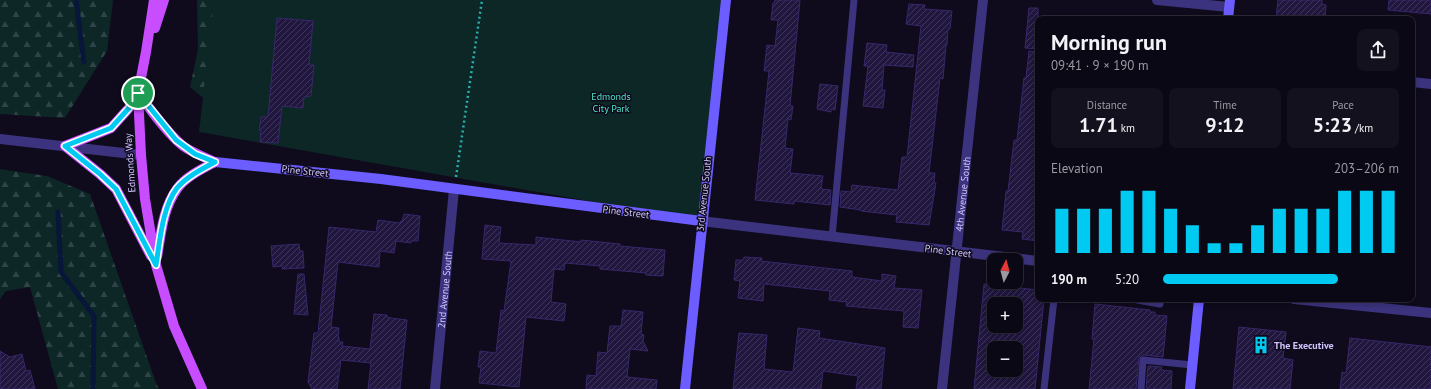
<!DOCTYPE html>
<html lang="en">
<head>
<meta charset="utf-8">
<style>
  body { margin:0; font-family:"PT Sans",sans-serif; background:#14111e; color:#f1f3f6; height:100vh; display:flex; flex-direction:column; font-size:15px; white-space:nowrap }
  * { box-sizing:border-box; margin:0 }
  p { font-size:13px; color:#9a9aa0 }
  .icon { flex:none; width:22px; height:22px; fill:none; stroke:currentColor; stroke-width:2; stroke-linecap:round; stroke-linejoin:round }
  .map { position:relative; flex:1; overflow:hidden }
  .drawer { position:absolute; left:1035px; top:16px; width:380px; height:286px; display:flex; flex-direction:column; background:#0b0815; border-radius:8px; box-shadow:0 2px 6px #0003,0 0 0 1px #2b2934 }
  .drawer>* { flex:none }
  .needle { width:26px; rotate:6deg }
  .buttons { position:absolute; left:987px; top:253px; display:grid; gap:8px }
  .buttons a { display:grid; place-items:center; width:36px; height:36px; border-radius:8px; background:#0b0815; box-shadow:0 2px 6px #0003,0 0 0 1px #2b2934; font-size:20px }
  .pin { position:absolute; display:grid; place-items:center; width:34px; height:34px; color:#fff; margin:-17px; border:2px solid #fff; border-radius:50%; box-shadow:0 1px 4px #0007 }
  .round { display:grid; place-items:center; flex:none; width:42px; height:42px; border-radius:8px; background:#14111e }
  .head { display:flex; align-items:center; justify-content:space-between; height:68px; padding:0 16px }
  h1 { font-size:22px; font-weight:700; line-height:30px }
  .stats { display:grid; grid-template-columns:repeat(3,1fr); gap:6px; height:68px; padding:4px 16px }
  .stats div { display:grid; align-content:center; border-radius:8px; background:#14111e; text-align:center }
  .stats b { font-size:20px; font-weight:700 }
  .stats small { font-size:11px; font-weight:400 }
  .stats p { font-size:11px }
  .chart { height:112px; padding:8px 16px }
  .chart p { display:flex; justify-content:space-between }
  .chart svg { width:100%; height:72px; margin-top:4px; stroke:#00caf1; stroke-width:6 }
  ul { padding:0 16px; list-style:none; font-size:13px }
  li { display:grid; grid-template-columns:64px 48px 1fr; align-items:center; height:30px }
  li i { height:10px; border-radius:5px; background:#00caf1 }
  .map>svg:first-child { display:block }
  .forest { fill:url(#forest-firs) }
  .park { fill:#0d2626 }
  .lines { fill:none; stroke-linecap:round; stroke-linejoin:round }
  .stream { stroke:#071639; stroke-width:5 }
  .building { fill:url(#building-hatch); stroke:#38276b; fill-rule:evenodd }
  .path { stroke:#28b1b1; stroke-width:2.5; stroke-dasharray:2 3; stroke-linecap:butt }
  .lane { stroke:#3b337d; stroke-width:7 }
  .street { stroke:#3b337d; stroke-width:10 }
  .secondary { stroke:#6b5dff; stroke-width:10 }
  .primary { stroke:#c74dff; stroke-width:10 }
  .route-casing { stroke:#fff; stroke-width:8 }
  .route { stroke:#00caf1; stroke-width:5 }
  .labels { text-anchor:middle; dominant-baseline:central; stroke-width:3; stroke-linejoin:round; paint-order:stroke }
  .park-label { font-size:10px; fill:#4ee2c6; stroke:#0f0a1c }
  .street-label { font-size:10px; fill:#d0c6ff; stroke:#0f0a1c }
  .poi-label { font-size:10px; font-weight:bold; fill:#d0c6ff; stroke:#0f0a1c; text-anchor:start }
</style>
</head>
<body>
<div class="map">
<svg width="1431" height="389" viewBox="0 0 1431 389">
  <defs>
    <pattern id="forest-firs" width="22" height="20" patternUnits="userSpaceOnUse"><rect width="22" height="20" fill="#0d2626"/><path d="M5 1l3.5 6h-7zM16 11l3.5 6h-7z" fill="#2f4447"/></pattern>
    <pattern id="building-hatch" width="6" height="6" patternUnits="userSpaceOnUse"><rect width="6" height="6" fill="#20163e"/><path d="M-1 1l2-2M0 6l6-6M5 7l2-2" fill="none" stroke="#3f365b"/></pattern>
  </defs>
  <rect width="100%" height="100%" fill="#0f0a1c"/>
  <path class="forest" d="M0 0H113L107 51 65 118 0 114Z
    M197 0H232L208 102 190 87 198 49Z
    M0 169 47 176 90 194 156 383 159 389H58L30 287 6 291 0 299Z"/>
  <path class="park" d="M214 0H724L701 221 199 132Z"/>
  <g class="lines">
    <path class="stream" d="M76 0 84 62
      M58 212 61 272 94 316 93 389"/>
  </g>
  <path class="building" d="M775 0H800L790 106H793L791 120 788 119 785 148 793 149 790 173 823 176 821 189 831 190 830 205 794 201V204L755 200 769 71H764L767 45 775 46 778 20H771L773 3H774Z
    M1278 0H1322V4L1326 5 1325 19H1276Z
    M1389 0H1431V14L1388 10Z
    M909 4 925 5 924 9 952 11 950 29H948L947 45H946L943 79 940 78 932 147 929 173H935L934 183H936L929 225 896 222 897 215 861 211V210L840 207 841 191 851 192 852 185 898 190 902 157H907L921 26 906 24Z
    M1029 8H1038V49L1025 48Z
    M277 18 313 21 309 65H314L311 96 304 97 303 108 282 106 278 143 260 142 261 130H259L261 117H268Z
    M867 43 887 45 886 52 914 55 913 67 884 65 882 90H885L883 108 863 106 868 66H864Z
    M1029 51 1038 52V140L1037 154H1038V205L1036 224H1038V241L1022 239 1023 232 1002 230 1006 191H1008L1014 140H1017L1024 78H1026Z
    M820 84 838 86 835 110 831 109V112L817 109Z
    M404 214 420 216 418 241H411V243L396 241 394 253 380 251 379 267 338 262 331 327 339 328 338 337H339V342H343L342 346 370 349 374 314 387 315V317L391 318 407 320 400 389H368L371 363 341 360 337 389H312L308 382 314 333H318L329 227 376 232 378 220 400 223 401 221H402Z
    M485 225 501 227 499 243 536 245V237L581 242V240L620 244V246L665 250 663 276 646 275V273L600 269V266L565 263 564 270 554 269 551 302 566 304 564 321 526 317 519 387 479 383 481 367H478L480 351 496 353 501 310 504 311 511 261 482 259Z
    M299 244 300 251H303L304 268 282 269 283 266 273 267 271 246Z
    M744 257 762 258 761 261 852 271V277L882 281V274L896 276 894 288 922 290 918 328 903 327 904 311 846 306 847 302 829 300 830 291 764 284 763 301 738 298 740 281 734 280 736 260H743Z
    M298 274H304L308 315 294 314Z
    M984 284 1038 290V299H1044L1035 389H974ZM994 304H1016V326H994ZM994 348H1016V370H994Z
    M1095 304 1150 310V312H1155V315L1167 316 1163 357 1144 355 1139 357 1136 389H1089L1094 339H1092Z
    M623 310 643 312 641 334 644 335 643 341 648 351 630 349 627 377 657 380 656 389H586L587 375 596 376 598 352 607 353 610 326H621Z
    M1239 327 1286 332 1283 358 1293 360 1290 389H1233Z
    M798 328 820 331 819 338 885 348 881 389H856L858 376 823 371 821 389H733L739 333 767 335 764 369 793 372Z
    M1350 338 1431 347V389H1340L1342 372 1346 373Z
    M0 351 10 357 22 354 26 371 30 370 35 389H0Z
    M1148 366 1162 367 1161 370 1172 371 1171 389H1146Z"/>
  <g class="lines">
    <path class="path" d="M456 177 482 0"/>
    <path class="lane" d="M832 237 854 0
      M1132 299 1160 304
      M1044 389 1054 299
      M1141 389 1143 360 1192 365"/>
    <g class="street">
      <path d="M1157 0 1229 7"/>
      <path d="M1412 82 1431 84"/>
      <path d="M0 139 141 155"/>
      <path d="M701 221 1038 261"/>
      <path d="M1294 299 1431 313"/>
      <path id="s1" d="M435 389 454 189"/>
      <path id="s2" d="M942 389 983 0"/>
    </g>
    <path class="secondary" d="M1228 19 1230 0
      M215 162 381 179 701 221
      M685 389 726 0
      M1190 389 1199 299"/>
    <path class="primary" d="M154 0 146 52 138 93 141 155 145 199 156 265 174 326 202 389
      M155 28 164 0
      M138 93C152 111 166 132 183 146 193 153 204 157 215 162
      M65 146 100 174 116 189 151 256
      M65 146 111 128 129 108 138 93
      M157 257C161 234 163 208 177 189 185 177 202 169 215 162"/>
  </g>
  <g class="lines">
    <g class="route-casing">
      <path id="route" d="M138 93 176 140 195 154 215 162C202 169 186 177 177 188 162 208 160 241 156 265L116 189 100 174 65 146 111 128 129 108Z"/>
    </g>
    <use href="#route" class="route"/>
  </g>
  <defs>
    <g id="building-bare" transform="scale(1.38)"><path d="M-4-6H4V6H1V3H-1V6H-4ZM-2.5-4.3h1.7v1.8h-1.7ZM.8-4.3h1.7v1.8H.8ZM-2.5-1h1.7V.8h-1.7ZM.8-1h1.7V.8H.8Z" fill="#00caf1" stroke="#0f0a1c" stroke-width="2.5" paint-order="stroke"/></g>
  </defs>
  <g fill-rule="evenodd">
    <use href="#building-bare" x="1261" y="345"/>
  </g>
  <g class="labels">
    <g class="park-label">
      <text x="611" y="96">Edmonds<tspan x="611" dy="12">City Park</tspan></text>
    </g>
    <g class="street-label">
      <text transform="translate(130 163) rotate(-94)">Edmonds Way</text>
      <text transform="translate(305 171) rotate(6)">Pine Street</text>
      <text transform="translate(704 194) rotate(-84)">3rd Avenue South</text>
      <text stroke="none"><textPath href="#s2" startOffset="196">4th Avenue South</textPath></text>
      <text transform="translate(626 212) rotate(7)">Pine Street</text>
      <text transform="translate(948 251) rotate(7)">Pine Street</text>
      <text stroke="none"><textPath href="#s1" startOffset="100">2nd Avenue South</textPath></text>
    </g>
    <g class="poi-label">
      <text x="1274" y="345">The Executive</text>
    </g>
  </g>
</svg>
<div class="buttons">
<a><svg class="needle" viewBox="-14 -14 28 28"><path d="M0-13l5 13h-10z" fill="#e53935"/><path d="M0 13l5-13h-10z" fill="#9a9aa0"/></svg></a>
<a>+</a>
<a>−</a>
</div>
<div class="pin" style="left:138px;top:93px;background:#1e9e55"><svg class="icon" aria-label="arrive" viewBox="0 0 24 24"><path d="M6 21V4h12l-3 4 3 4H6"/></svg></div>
<section class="drawer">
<div class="head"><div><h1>Morning run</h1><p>09:41 · 9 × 190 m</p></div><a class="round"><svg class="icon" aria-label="share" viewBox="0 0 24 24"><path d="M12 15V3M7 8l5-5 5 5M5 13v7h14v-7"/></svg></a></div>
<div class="stats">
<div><p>Distance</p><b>1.71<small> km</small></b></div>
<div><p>Time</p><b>9:12</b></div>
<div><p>Pace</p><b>5:23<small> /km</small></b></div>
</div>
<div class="chart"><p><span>Elevation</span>203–206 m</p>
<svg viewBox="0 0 160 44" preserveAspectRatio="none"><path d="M5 44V17M15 44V17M25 44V17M35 44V6M45 44V6M55 44V17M65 44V27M75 44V38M85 44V38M95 44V27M105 44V17M115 44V17M125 44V17M135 44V6M145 44V6M155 44V6"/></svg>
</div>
<ul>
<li><b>190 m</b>5:20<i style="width:74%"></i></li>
</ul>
</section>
</div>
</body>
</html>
